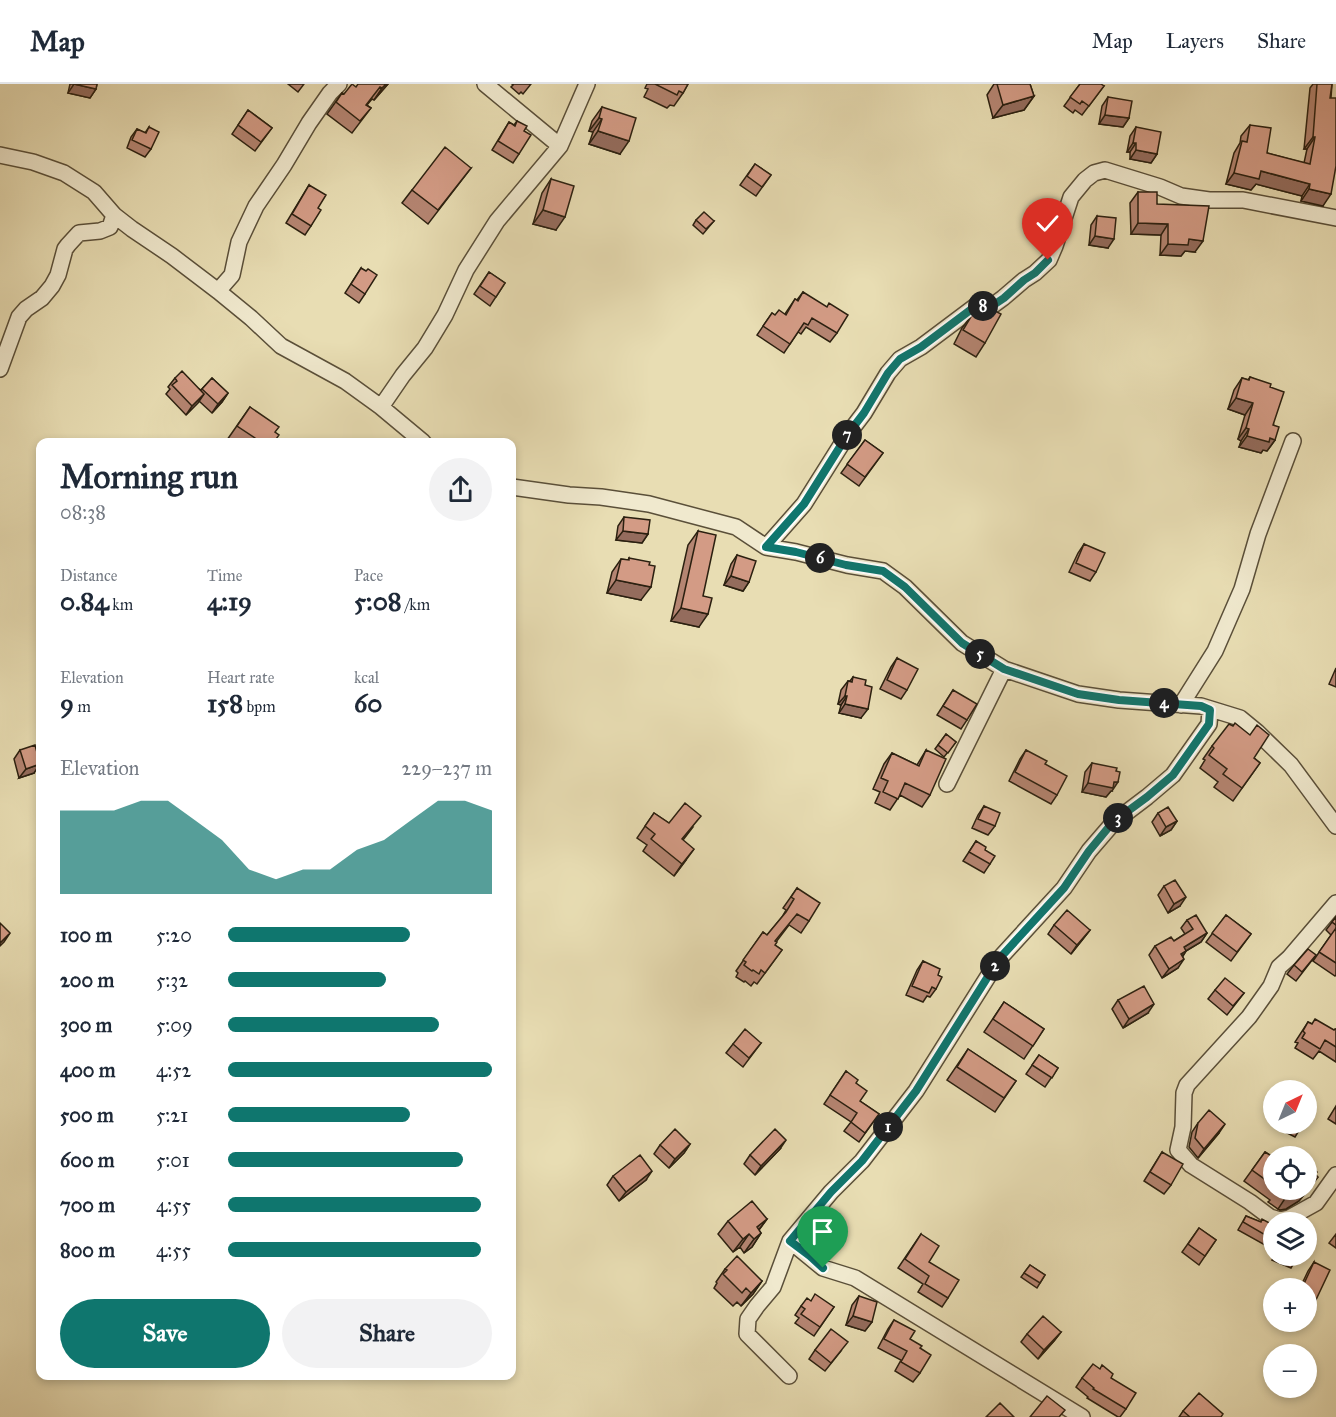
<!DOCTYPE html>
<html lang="en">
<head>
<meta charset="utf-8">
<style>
  body { margin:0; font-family:"IM FELL Great Primer",serif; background:#f2f2f3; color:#1f2937; height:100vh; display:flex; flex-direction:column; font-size:22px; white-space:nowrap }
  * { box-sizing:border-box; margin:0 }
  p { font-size:20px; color:#747a83 }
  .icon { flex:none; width:33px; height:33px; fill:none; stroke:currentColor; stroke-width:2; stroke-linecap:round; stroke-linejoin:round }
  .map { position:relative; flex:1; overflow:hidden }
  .details { position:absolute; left:36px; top:354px; width:480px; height:942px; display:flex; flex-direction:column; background:#fff; border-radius:12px; box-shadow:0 3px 9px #0003 }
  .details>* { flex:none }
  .needle { width:39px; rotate:43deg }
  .controls { position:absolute; left:1263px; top:996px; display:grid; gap:12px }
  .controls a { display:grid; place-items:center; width:54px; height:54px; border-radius:50%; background:#fff; box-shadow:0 3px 9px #0003; font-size:30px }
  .pin { position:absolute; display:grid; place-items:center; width:51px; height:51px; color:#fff; margin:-62px -26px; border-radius:50% 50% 50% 0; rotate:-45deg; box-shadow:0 0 6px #0007 }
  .pin .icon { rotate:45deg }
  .km { position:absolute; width:30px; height:30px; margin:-15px; border-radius:50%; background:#222; color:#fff; font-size:16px; line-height:30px; text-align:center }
  .round { display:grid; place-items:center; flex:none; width:63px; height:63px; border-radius:32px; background:#f2f2f3 }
  .headline { display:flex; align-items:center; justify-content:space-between; height:102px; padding:0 24px }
  h1 { font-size:33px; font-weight:700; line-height:45px }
  .stats { display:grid; grid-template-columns:repeat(3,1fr); gap:9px; height:102px; padding:6px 24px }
  .stats div { display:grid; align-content:center }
  .stats b { font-size:26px; font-weight:700 }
  .stats small { font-size:16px; font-weight:400 }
  .stats p { font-size:16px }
  .chart { height:168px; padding:12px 24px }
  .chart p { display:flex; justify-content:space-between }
  .chart svg { width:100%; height:108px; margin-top:6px; fill:#0f766e; opacity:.7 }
  .button { display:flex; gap:12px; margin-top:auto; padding:12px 24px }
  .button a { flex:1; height:69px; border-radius:36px; background:#0f766e; color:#fff; font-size:24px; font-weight:700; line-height:69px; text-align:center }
  .button a+a { background:#f2f2f3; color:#1f2937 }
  ul { padding:0 24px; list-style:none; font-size:20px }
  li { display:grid; grid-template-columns:96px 72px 1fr; align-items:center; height:45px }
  li i { height:15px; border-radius:8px; background:#0f766e }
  header { display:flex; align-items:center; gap:36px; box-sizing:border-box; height:84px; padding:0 30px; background:#fff; border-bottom:2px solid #e0e1e3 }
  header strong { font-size:28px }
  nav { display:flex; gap:33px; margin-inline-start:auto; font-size:21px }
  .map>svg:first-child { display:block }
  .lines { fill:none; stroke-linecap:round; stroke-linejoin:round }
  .minor-casing { stroke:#5a4f39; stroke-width:18 }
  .minor { stroke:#f0e9ce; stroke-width:15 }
  .wall { fill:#b58572; stroke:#2b2010; stroke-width:1.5 }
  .shaded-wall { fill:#946c5d; stroke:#2b2010; stroke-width:1.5 }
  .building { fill:#d39b85; stroke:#2b2010; stroke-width:1.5 }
  .route-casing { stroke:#fff; stroke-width:12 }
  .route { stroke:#0f766e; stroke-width:8 }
</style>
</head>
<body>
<header>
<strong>Map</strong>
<nav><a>Map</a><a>Layers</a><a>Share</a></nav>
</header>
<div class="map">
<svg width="1336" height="1333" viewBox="0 0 1336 1333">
  <rect width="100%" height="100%" fill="#e8ddb3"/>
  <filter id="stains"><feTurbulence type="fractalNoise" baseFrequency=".00333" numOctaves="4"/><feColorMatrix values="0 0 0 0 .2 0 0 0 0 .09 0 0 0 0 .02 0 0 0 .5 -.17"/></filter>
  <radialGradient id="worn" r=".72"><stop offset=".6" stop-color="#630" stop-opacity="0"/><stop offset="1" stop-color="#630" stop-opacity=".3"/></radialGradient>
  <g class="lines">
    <g class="minor-casing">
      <path id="minor" d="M485 0 560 62
        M0 71 33 78 64 89 94 108 114 131 132 145 172 172 218 207 251 234 281 262 345 297 381 323 423 358
        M218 207 232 191 239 158 256 122 284 81 309 39 330 9 339 0
        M0 285 19 233 26 225 42 214 52 202 58 191 65 165 68 161 79 149 100 147 110 143 114 131
        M381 323 403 291 425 264 445 231 466 186 497 137 560 62 587 0
        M512 403 569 411 601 413 649 420 736 443 766 463 796 468 847 481 883 487 905 503 962 559 1004 585 1078 610 1119 616 1201 622 1240 634 1257 648 1291 681 1336 742
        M766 463 804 420 848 350 864 329 888 289 900 275 921 263 977 221 992 222 1003 214 1024 196 1035 189 1049 176 1055 162 1071 113 1085 96 1094 89 1105 86 1160 103 1181 112 1209 116H1243L1336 134
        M1181 621 1215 567 1242 505 1258 450 1293 357
        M947 700 1004 585
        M1336 819 1289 874 1279 883 1271 902 1249 933 1187 1001 1184 1009 1183 1043 1178 1066 1191 1081 1250 1118 1270 1133 1280 1136 1289 1134 1316 1119 1336 1091
        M790 1157 823 1184 855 1194 1082 1333
        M789 1292 747 1250 748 1235 757 1222 773 1203 790 1157 831 1108 862 1077 916 1007 999 875 1064 804 1089 767 1114 738 1147 713 1173 691 1209 640 1210 626"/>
    </g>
    <use href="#minor" class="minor"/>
  </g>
  <path class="wall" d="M70 0H97L96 5 90 14 68 9Z
    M288 0H304L298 8Z
    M388 0 374 16 372 15 367 21 371 24 352 49 327 30 342 9 344 10 356 3Z
    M512 0H531L523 10 521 8 519 10 511 3 513 1Z
    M647 0H688L683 9 674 22 670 21 667 24 644 13 648 5 645 4Z
    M994 0H1030L1034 12 1024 26 993 34 987 11Z
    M1080 0 1104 2 1082 31 1075 26 1073 29 1064 22Z
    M1313 0H1332L1323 122 1301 117 1302 112 1256 100 1251 106 1226 100 1234 69 1240 59 1241 52 1250 41 1267 69 1304 79 1307 65H1304L1310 4Z
    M1108 13 1129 34 1123 43 1099 40 1102 22Z
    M602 23 620 70 589 60 593 48 589 47 592 37Z
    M248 26 272 44 255 67 232 50Z
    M517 37 524 47 519 70 513 79 492 66 509 38 514 41Z
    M149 43 151 65 145 73 127 64 131 53 137 45 145 49Z
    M1136 43 1157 70 1151 79 1130 75V68H1127L1130 52Z
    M755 80 771 91 756 112 740 101Z
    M471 84 428 140 402 119 412 106Z
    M551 95 556 146 533 140 542 109Z
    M309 101 318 124 311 142 305 151 286 139Z
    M1138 108 1157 120 1195 168 1185 167 1181 172 1160 171 1161 151 1131 150 1130 119Z
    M1097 132 1108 164 1089 161 1091 141Z
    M696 136 714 137 703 150 693 141Z
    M361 184 365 210 359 219 345 209Z
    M489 188 505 199 490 222 474 210Z
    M803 208 837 249 830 258 806 243 801 250 798 248 784 269 757 251 772 229 775 231 785 230 795 215 797 216Z
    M993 226 985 259 976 273 954 260 962 244 972 231Z
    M1250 293 1270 303 1275 356 1267 367 1263 366 1261 369 1239 363 1241 357 1238 355 1245 331 1228 325 1234 306 1242 294 1248 296Z
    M175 294 201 306 212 294 228 309 222 318 212 329 199 317 186 331 166 310 170 305 168 303Z
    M250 323 275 348 274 358H232L227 356Z
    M865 356 883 369 859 402 841 389Z
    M624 433 648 450 642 459 616 456 618 442Z
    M698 447 703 512 699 543 671 537 688 461Z
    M1084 460 1096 488 1090 497 1069 488 1078 469Z
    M737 471 749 498 743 507 724 501 731 480Z
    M629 474 641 516 607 509 612 488 621 475 628 476Z
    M897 574 907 606 901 615 880 605 891 583Z
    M1336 584V603L1329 600Z
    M853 593 861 634 839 629 841 621 838 620 841 606 848 597H850Z
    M953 606 967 636 961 645 937 631Z
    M946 650 956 658 944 673 935 665Z
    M1212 662 1254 674 1260 679 1233 717 1214 703 1218 698 1200 684 1205 676 1203 675Z
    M20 666 34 689 19 694 14 675Z
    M926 666 930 711 922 723 900 711 890 726 875 719 880 708 873 705 884 680 892 669 917 681Z
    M1026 666 1057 711 1051 720 1009 697 1020 675Z
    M1092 679 1112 707H1111L1106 713 1082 708 1085 688Z
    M984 722 995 742 988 751 972 744 978 731Z
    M654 729 669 739 693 743 683 756 686 776 674 792 643 767 647 761 637 754Z
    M1158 729 1177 737 1171 746 1160 752 1152 738Z
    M976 757 985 766 990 780 984 789 963 777Z
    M1164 802 1180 822 1168 829 1158 811Z
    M797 804 809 837 801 849 789 841 776 858 775 861 782 866 757 900 754 898 751 902 745 897 744 898 736 893 738 889 736 887 763 848 767 851 782 833 786 826 783 824Z
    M1226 831 1251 850 1231 877 1206 858Z
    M1336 833V891L1335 892 1313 877 1331 851 1326 846Z
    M1187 836 1207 849 1201 858 1186 867 1183 872 1178 884 1162 894 1149 871 1155 862 1174 857 1185 850 1181 844Z
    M1054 841 1090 846 1071 870 1048 850Z
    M1316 871 1296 897 1287 890 1294 881Z
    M923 877 938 891 936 905 930 913 927 912 923 918 906 911 917 886Z
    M1215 906 1244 909 1227 931 1208 915Z
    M1118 916 1148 929 1123 944 1112 925Z
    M1004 918 1044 945 1024 975 984 948Z
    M1308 938 1312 940 1334 946 1336 945V978L1319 967 1313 975 1295 964 1298 959 1295 958Z
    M761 959 743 983 726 969 733 960Z
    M968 965 1016 997 995 1028 947 996Z
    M1039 971 1058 984 1045 1003 1026 990Z
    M846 987 856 999 860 1017 879 1030 859 1058 844 1047 851 1038 824 1020Z
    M1336 1022V1040L1328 1035Z
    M1198 1039 1219 1049 1198 1074 1189 1063 1192 1048Z
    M1282 1040H1303L1295 1053 1279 1045Z
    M690 1060 684 1069 669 1084 654 1070 660 1061Z
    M780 1065 755 1091 744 1080 750 1071Z
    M1162 1068 1171 1101 1164 1110 1144 1097Z
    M1265 1068 1273 1073 1274 1072V1106H1306L1315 1091 1310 1104 1299 1117 1286 1125 1280 1126 1278 1125 1268 1118 1270 1116 1244 1097Z
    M613 1092 646 1096 619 1117 607 1101Z
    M1246 1132 1274 1144V1166L1238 1146Z
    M767 1135 759 1146 761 1149 752 1163 744 1169 740 1163 733 1168 718 1150 728 1137Z
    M1199 1144 1216 1156 1199 1181 1182 1168Z
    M921 1150 929 1178 948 1214 942 1223 918 1208 923 1200 898 1184Z
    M1336 1150V1164L1329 1159Z
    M1274 1172H1298L1291 1184 1272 1176Z
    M1314 1178V1220L1308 1229 1306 1228V1204H1300L1308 1187Z
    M1030 1181 1045 1191 1037 1204 1021 1193Z
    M725 1185 762 1197 753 1210 741 1222 737 1218 733 1222 714 1204 717 1199 716 1198Z
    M859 1212 872 1238 865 1247 846 1241 852 1221Z
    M811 1217 834 1223 814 1252 795 1239 799 1234 795 1231 801 1222Z
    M894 1236 910 1255 920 1289 913 1298 895 1287 901 1276 878 1264 888 1245Z
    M1061 1248 1054 1257 1038 1275 1021 1258 1027 1250Z
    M815 1266 841 1267 825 1287 809 1275Z
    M1082 1294H1111L1126 1325 1120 1333H1118L1087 1314 1088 1313 1076 1303Z
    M1183 1327 1221 1333H1179Z"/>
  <path class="shaded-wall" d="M74 0 96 5 90 14 68 9Z
    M386 0H388L374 16 382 4Z
    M1034 12 1024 26 993 34 1003 21Z
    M1105 31 1129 34 1123 43 1099 40Z
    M599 34 602 35 593 48 589 47Z
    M598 47 629 57 620 70 589 60Z
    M1313 53H1315L1307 65H1304Z
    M1133 59H1136L1130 68H1127Z
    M1136 66 1157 70 1151 79 1130 75Z
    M1261 87 1310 100 1302 112 1256 100 1251 106 1226 100 1234 89Z
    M1309 105 1331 110 1323 122 1301 117Z
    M543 126 565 133 556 146 533 140Z
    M1138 139 1168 140 1161 151 1131 150Z
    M1095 152 1114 155 1108 164 1089 161Z
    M1189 155 1203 157 1195 168 1185 167 1181 172 1160 171 1168 160Z
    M228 309 222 318 212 329 218 320Z
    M204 310 198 319 186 331 192 322Z
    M1236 314 1253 319 1245 331 1228 325Z
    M1246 344 1249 345 1241 357 1238 355Z
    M1247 352 1270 354 1275 356 1267 367 1263 366 1261 369 1239 363Z
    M623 447 648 450 642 459 616 456Z
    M731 492 749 498 743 507 724 501Z
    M616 496 651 503 641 516 607 509Z
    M681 524 708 530 699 543 671 537Z
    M845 612H847L841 621 838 620Z
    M845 620 868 625 861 634 839 629Z
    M40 680 34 689 19 694 26 685Z
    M1114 698H1118L1112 707H1111L1106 713 1082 708 1088 699Z
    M1177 737 1171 746 1160 752 1166 743Z
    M694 765 686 776 674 792 682 780Z
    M1186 813 1180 822 1168 829 1174 820Z
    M1090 846 1083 855 1071 870 1077 861Z
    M10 849 4 858 0 862V859Z
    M1207 849 1201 858 1184 868 1186 867 1180 876 1184 863Z
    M1184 875 1178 884 1162 894 1169 885Z
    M1154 920 1148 929 1123 944 1129 935Z
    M1225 1040 1219 1049 1198 1074 1204 1065Z
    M786 1056 780 1065 755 1091 761 1082Z
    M690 1060 684 1069 669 1084 675 1075Z
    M652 1087 646 1096 619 1117 626 1108Z
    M1318 1093 1299 1117 1286 1125 1280 1126 1278 1125 1286 1113Z
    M767 1135 757 1148V1143Z
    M761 1149 752 1163 744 1169 754 1155Z
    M749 1150 740 1163 733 1168 743 1155Z
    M762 1197 753 1210 741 1222 751 1209Z
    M853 1232 872 1238 865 1247 846 1241Z
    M1061 1248 1054 1257 1038 1275 1044 1266Z"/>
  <path class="building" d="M74 0H97L96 5Z
    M352 0 356 3 358 0H386L382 4 380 3 366 21 371 24 360 37 336 18 342 9 344 10Z
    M655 0H688L683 9 679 7 677 11Z
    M997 0H1030L1034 12 1003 21Z
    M1080 0H1101L1104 2 1089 22 1082 17 1080 20 1070 13Z
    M1317 0H1332L1330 14H1336V82L1331 110 1309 105 1310 100 1261 87 1259 95 1234 89 1242 57 1247 58 1250 41 1271 44 1267 69 1310 80 1315 53H1313Z
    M1108 13 1132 17 1129 34 1105 31Z
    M602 23 636 34 629 57 598 47 602 35 599 34Z
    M248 26 272 44 261 58 238 41Z
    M517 37 527 42 524 47 531 51 519 70 498 57 509 38 515 42Z
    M149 43 159 48 151 65 132 56 137 45 146 49Z
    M1136 43 1161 48 1157 70 1136 66V59H1133Z
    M445 63 471 84 438 126 412 106Z
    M755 80 771 91 762 103 747 92Z
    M551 95 574 102 565 133 543 126Z
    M309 101 326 111 318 124 321 126 311 142 292 130Z
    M1138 108H1157V120L1209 122 1203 157 1189 155 1188 161 1168 160V140L1138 139Z
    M704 128 714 137 706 145 696 136Z
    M1097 132 1116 134 1114 155 1095 152Z
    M361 184 366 187 368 185 377 191 365 210 351 200Z
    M489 188 505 199 496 213 480 202Z
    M803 208 827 223 829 219 848 231 837 249 812 234 808 241 804 239 790 260 763 242 772 229 775 231 779 226 786 231 795 215 798 217Z
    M989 218H998L993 226 1001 230 985 259 963 246 972 231Z
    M182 287 204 310 192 322 172 301 177 297 175 294Z
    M1250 293 1271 300 1270 303 1284 308 1273 341 1279 343 1275 356 1270 354 1269 358 1247 352 1249 345 1246 344 1253 319 1236 314 1242 294 1249 296Z
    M212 294 228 309 218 320 202 305Z
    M250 323 279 343 275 348 279 351 274 358 270 356 268 358H261L237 342Z
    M865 356 883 369 865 393 847 380Z
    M624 433 650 436 648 450 623 447Z
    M698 447 716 451 703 512 712 514 708 530 681 524Z
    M1084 460 1105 469 1096 488 1076 479Z
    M737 471 756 477 749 498 731 492Z
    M629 474 650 478 649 481 655 482 651 503 616 496 621 475 629 476Z
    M897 574 918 585 907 606 887 596Z
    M853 593 866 596 865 601 872 603 868 625 845 620 847 612H845L848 597 852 598Z
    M953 606 977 620 967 636 943 622Z
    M1235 639 1250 651 1257 641 1269 651 1254 674 1260 679 1242 704 1223 690 1227 685 1209 671 1214 664 1212 662 1229 640 1233 642Z
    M946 650 956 658 948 669 938 661Z
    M35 661 40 680 26 685 20 666Z
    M926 666 946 675 930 711 905 699 898 715 883 708 888 697 881 694 892 669 919 682Z
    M1026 666 1047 677 1045 680 1067 692 1057 711 1015 688Z
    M1092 679 1117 684 1116 687 1120 688 1118 698H1114L1113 704 1088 699Z
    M685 719 701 732 682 755 694 765 682 780 651 755 655 750 645 742 654 729 669 739Z
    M984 722 1000 729 995 742 978 735Z
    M1168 723 1177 737 1166 743 1158 729Z
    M976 757 986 763 985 766 995 772 990 780 969 768Z
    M1175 796 1186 813 1174 820 1164 802Z
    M797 804 820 819 809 837 797 830 775 857 777 858 775 861 782 866 765 889 761 886 759 890 753 886 752 887 744 881 746 878 743 876 763 848 767 851 786 828 794 815 791 813Z
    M1067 826 1090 846 1077 861 1054 841Z
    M1196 831 1207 849 1184 863 1186 867 1181 870 1184 875 1169 885 1155 862 1171 853 1174 857 1193 845 1187 836Z
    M1226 831 1251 850 1237 868 1212 849Z
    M1336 833V841L1332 838Z
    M0 839 10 849 0 859Z
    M1336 844V879L1319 868Z
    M1308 865 1316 871 1302 888 1294 881Z
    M923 877 940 885 938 891 942 893 936 905 932 903 929 909 912 902Z
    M1225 894 1244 909 1233 922 1215 906Z
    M1144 902 1154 920 1129 935 1118 916Z
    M1004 918 1044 945 1033 962 993 935Z
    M1315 935 1334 946 1335 945H1336V963L1325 956 1320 965 1302 954 1305 949 1303 947 1308 938 1312 940Z
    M745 945 761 959 749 974 733 960Z
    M968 965 1016 997 1004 1014 957 983Z
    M1039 971 1058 984 1052 994 1032 981Z
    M846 987 858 996 856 999 867 1007 860 1017 879 1030 865 1049 851 1038 857 1029 830 1011Z
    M1306 1017 1312 1020 1306 1032Z
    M1209 1026 1225 1040 1204 1065 1195 1054 1198 1039Z
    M1292 1040H1303L1301 1044Z
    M675 1045 690 1060 675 1075 660 1061Z
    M775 1045 786 1056 761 1082 750 1071Z
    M1162 1068 1183 1080 1171 1101 1150 1088Z
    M1265 1068 1273 1073 1275 1070 1279 1072H1274V1102L1252 1086Z
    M640 1071 652 1087 626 1108 613 1092Z
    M1308 1080 1317 1088 1315 1090 1318 1093 1307 1106 1294 1113 1288 1114 1286 1113 1277 1106H1306V1082Z
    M752 1117 767 1135 757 1143 761 1149 754 1155 749 1150 743 1155 728 1137Z
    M1246 1132 1261 1138 1262 1135 1273 1141 1272 1143 1274 1144V1156L1243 1138Z
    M1199 1144 1216 1156 1205 1172 1188 1160Z
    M921 1150 939 1162 929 1178 959 1196 948 1214 925 1200 929 1192 905 1175Z
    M737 1172 762 1197 751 1209 746 1204 742 1209 723 1190 727 1186 725 1185Z
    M1286 1172H1298L1296 1176Z
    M1314 1178 1330 1186 1314 1220 1306 1216V1204H1302Z
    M1030 1181 1045 1191 1040 1199 1024 1189Z
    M815 1210 834 1223 820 1243 801 1230 805 1225 801 1222 807 1214 811 1217Z
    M859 1212 877 1218 872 1238 853 1232Z
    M1043 1232 1061 1248 1044 1266 1027 1250Z
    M894 1236 915 1247 910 1255 922 1262 920 1264 931 1271 920 1289 901 1278 907 1267 884 1255Z
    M831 1245 848 1258 831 1279 815 1266Z
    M1093 1280 1100 1285 1102 1281 1113 1290 1111 1294 1136 1309 1126 1325 1093 1305 1094 1304 1082 1294Z
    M1199 1309 1223 1330 1221 1333H1190L1183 1327Z
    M1047 1312 1065 1326 1059 1333H1030Z
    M1000 1319 1014 1333H986Z"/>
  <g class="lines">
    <g class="route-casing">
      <path id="route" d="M823 1184 810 1172 790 1157 831 1108 862 1077 916 1007 999 875 1064 804 1089 767 1113 738 1147 713 1173 691 1209 640 1210 626 1201 622 1119 616 1078 610 1004 585 962 559 905 503 883 487 846 481 796 468 766 463 804 420 848 350 864 329 888 289 900 275 921 263 977 221 992 222 1004 214 1024 196 1035 189 1048 176"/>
    </g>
    <use href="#route" class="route"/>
  </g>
  <rect width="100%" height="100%" filter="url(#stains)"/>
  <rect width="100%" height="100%" fill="url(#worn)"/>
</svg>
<div class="controls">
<a><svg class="needle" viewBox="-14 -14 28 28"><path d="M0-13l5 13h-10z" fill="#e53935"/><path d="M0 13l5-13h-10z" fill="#747a83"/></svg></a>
<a><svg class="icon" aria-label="locate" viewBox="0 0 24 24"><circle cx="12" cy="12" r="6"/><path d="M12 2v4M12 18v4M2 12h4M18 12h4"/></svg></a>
<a><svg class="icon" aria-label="layers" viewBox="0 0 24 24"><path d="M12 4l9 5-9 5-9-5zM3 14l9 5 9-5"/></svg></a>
<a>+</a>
<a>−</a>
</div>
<div class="pin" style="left:823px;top:1184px;background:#1e9e55"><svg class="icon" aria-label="arrive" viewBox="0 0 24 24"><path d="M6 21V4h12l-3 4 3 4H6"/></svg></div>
<div class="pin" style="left:1048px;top:176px;background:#d93025"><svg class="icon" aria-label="check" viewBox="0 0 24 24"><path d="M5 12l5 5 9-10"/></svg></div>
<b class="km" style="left:888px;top:1043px">1</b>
<b class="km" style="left:995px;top:882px">2</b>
<b class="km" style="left:1118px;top:734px">3</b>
<b class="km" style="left:1164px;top:619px">4</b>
<b class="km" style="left:980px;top:570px">5</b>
<b class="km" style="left:820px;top:474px">6</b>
<b class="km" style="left:847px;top:351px">7</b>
<b class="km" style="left:983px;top:222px">8</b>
<section class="details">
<div class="headline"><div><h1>Morning run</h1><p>08:38</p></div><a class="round"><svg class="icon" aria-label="share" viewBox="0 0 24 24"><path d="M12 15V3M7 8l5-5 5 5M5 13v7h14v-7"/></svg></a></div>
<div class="stats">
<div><p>Distance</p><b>0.84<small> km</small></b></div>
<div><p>Time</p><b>4:19</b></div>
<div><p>Pace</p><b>5:08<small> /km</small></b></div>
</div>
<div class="stats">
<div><p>Elevation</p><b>9<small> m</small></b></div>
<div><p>Heart rate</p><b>158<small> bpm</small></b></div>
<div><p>kcal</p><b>60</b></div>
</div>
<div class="chart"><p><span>Elevation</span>229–237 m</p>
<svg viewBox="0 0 160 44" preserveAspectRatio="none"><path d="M0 44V10L10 10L20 10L30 6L40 6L50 14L60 22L70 34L80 38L90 34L100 34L110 26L120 22L130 14L140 6L150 6L160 10V44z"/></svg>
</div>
<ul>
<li><b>100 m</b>5:20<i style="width:69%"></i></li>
<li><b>200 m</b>5:32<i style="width:60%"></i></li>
<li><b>300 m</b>5:09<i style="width:80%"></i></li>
<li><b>400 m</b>4:52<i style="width:100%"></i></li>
<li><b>500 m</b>5:21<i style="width:69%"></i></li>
<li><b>600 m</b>5:01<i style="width:89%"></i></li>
<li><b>700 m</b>4:55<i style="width:96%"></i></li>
<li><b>800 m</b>4:55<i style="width:96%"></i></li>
</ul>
<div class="button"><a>Save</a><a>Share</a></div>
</section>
</div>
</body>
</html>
